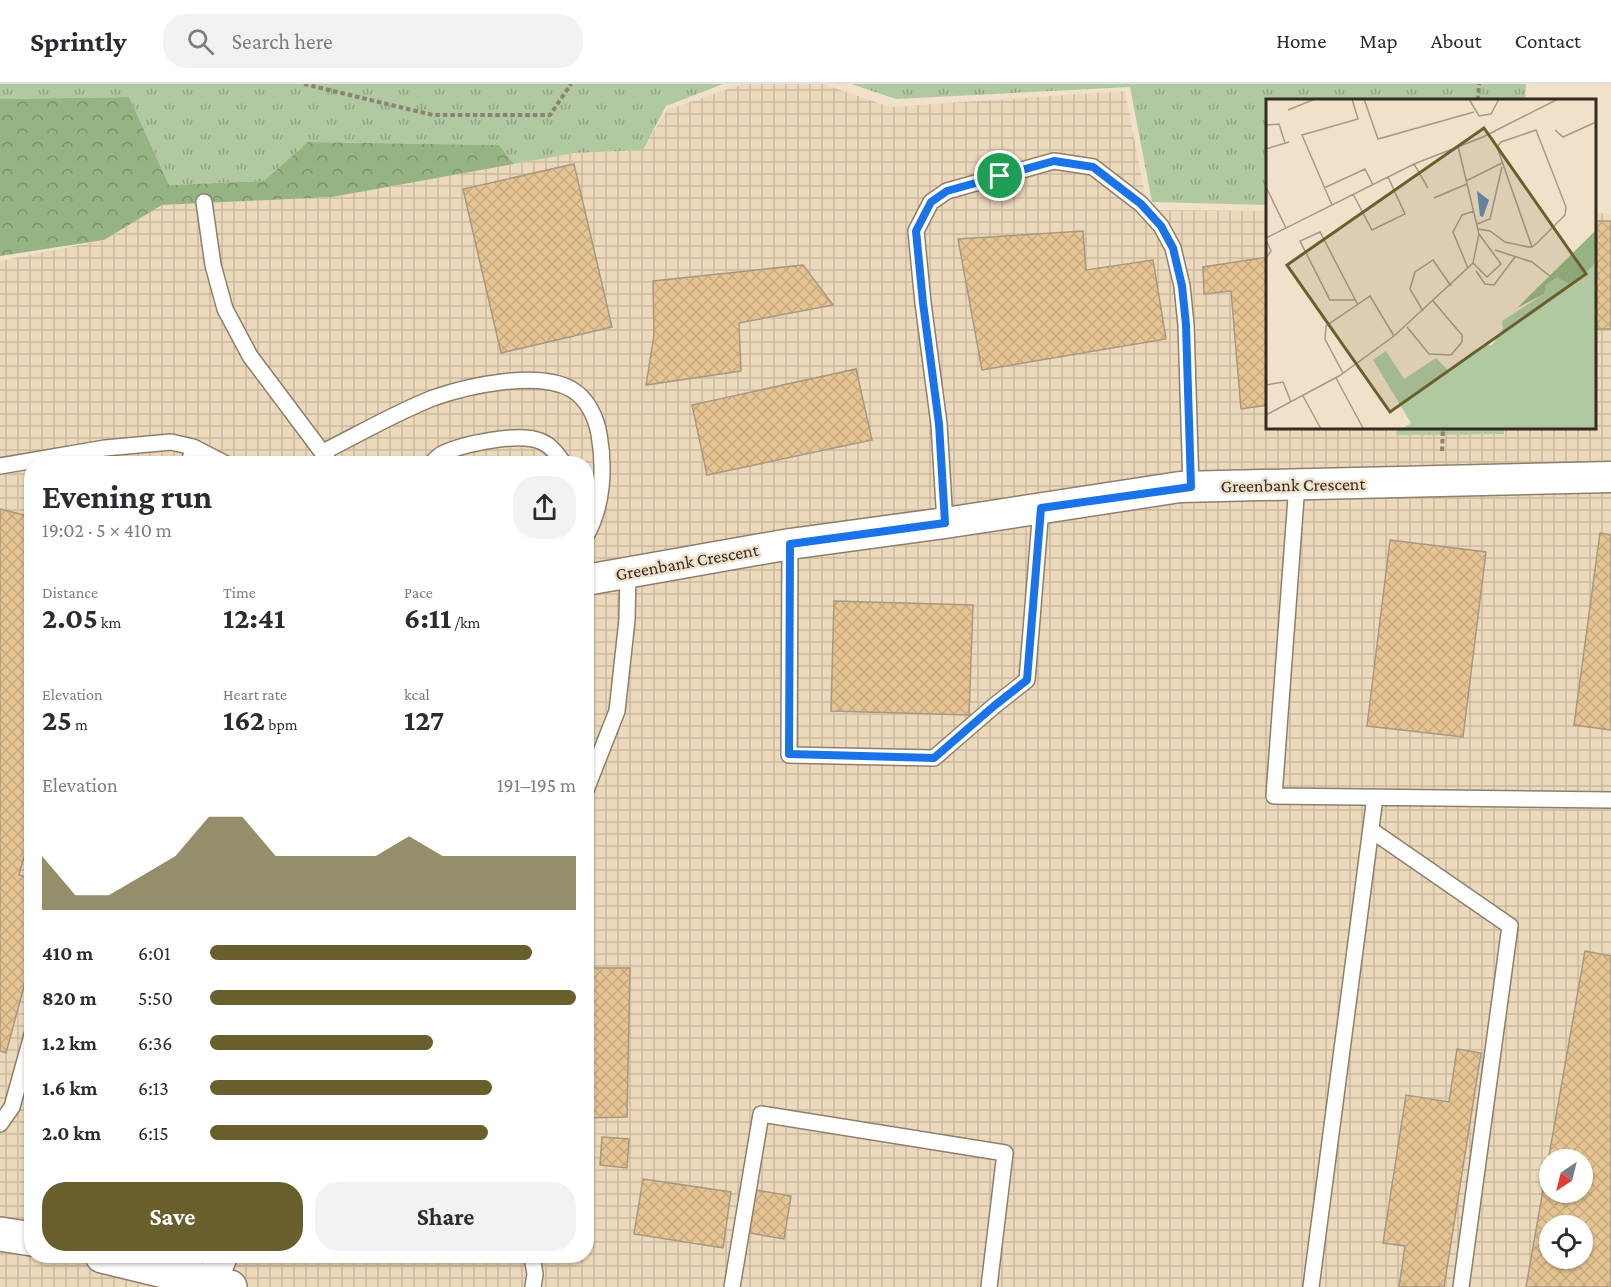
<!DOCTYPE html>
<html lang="en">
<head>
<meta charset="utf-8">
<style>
  body { margin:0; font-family:"Crimson Pro",serif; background:#f2f2f3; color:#2b2b33; height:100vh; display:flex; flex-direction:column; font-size:22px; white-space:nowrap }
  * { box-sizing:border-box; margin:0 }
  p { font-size:20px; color:#7c7c81 }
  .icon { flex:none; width:33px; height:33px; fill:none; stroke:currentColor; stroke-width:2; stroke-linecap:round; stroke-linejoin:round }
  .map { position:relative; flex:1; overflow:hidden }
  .drawer { position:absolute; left:24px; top:372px; width:570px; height:807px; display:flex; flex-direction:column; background:#fff; border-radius:24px; box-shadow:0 2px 4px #0004 }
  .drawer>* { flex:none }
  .needle { width:39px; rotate:215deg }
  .tools { position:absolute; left:1539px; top:1065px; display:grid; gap:12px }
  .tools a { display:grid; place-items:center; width:54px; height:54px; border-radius:50%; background:#fff; box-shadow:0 2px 4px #0004; font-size:30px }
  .pin { position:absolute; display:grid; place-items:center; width:51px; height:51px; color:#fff; margin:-26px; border:3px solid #fff; border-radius:50%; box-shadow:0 2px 6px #0007 }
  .round { display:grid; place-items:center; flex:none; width:63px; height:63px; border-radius:24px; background:#f2f2f3 }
  .summary { display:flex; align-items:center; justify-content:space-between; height:102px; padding:0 18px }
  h1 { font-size:33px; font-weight:700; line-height:45px }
  .stats { display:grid; grid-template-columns:repeat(3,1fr); gap:9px; height:102px; padding:6px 18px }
  .stats div { display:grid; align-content:center }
  .stats b { font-size:30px; font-weight:700 }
  .stats small { font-size:16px; font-weight:400 }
  .stats p { font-size:16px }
  .chart { height:168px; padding:12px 18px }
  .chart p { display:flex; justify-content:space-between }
  .chart svg { width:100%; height:108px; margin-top:6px; fill:#685f2c; opacity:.7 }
  .action { display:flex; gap:12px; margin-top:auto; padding:12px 18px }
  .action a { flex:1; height:69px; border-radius:24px; background:#685f2c; color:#fff; font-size:24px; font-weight:700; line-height:69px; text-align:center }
  .action a+a { background:#f2f2f3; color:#2b2b33 }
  ul { padding:0 18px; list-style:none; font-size:20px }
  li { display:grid; grid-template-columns:96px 72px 1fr; align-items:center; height:45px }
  li i { height:15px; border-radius:8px; background:#685f2c }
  header { display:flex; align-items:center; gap:36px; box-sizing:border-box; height:84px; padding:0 30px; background:#fff; border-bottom:2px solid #e1e1e2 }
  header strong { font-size:28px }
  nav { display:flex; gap:33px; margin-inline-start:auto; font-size:21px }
  .search { width:420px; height:54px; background:#f2f2f3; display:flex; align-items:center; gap:15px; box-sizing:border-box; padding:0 21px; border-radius:24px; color:#7c7c81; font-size:22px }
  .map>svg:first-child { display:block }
  .industrial { fill:url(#industrial-grid); fill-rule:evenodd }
  .grass { fill:url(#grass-tufts) }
  .forest { fill:url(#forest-crowns) }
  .building { fill:url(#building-cross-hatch); stroke:#a69883; stroke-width:1.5; fill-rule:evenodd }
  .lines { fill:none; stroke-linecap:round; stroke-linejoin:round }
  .service-casing { stroke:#8e7f6b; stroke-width:18 }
  .minor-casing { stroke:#8e7f6b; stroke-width:33 }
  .tertiary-casing { stroke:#8e7f6b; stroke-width:36 }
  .path { stroke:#8c8172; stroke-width:4; stroke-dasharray:4.5 3; stroke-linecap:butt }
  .service { stroke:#fff; stroke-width:15 }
  .minor { stroke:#fff; stroke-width:30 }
  .tertiary { stroke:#fff; stroke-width:33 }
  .route-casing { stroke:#fff; stroke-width:12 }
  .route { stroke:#1a73e8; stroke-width:8 }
  .labels { text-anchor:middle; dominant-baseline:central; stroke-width:5; stroke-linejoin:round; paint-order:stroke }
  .street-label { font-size:18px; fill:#322c23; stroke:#f1e1cb }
  .inset-road { fill:none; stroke:#a59988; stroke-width:1.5 }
  .view { fill:#685f2c; fill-opacity:0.15; stroke:#685f2c; stroke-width:3 }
  .inset-edge { fill:none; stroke:#322c23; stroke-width:3 }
</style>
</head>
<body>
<header>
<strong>Sprintly</strong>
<div class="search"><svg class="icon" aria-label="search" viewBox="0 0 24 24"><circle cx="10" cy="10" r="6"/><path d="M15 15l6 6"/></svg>Search here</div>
<nav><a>Home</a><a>Map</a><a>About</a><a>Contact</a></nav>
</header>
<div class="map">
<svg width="1611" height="1203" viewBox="0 0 1611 1203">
  <defs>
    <pattern id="industrial-grid" width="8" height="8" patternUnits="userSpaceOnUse" patternTransform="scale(1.5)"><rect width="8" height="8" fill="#ecd8bb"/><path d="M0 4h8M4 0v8" fill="none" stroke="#cbbaa0"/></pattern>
    <pattern id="grass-tufts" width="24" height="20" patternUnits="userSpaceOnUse" patternTransform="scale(1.5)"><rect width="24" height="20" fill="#b0c9a0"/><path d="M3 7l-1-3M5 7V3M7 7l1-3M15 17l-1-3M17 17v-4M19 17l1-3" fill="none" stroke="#90a382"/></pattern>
    <pattern id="forest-crowns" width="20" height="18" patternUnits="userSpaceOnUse" patternTransform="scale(1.5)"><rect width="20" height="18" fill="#96b483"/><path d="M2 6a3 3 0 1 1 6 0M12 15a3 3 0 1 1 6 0" fill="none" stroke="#7b936b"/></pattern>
    <pattern id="building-cross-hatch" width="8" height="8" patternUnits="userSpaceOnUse" patternTransform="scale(1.5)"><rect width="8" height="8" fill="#e6c492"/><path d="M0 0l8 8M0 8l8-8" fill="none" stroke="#c6a97e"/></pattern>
  </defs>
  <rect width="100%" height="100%" fill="#f1e1cb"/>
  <path class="industrial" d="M743 0H823L890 23 1125 7 1148 126 1267 127 1268 344H1594L1595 129 1611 130V1203H0V177L104 156 162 121 332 113 574 69 642 66 667 26ZM32 380H586V1172H32ZM1550 1076H1582V1108H1550ZM1550 1142H1582V1174H1550Z"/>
  <path class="grass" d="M0 0H723L666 22 643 66 574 69 514 80 499 61 308 58 264 97 169 101 129 13 0 15Z
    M851 0H1526L1525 16H1268L1267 121 1152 118 1130 3 896 15Z
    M1397 344H1504V350L1396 351Z"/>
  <path class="forest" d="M129 13 169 101 264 97 308 58 499 61 514 80 332 113 162 121 104 156 0 172V15Z"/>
  <path class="building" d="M574 80 612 243 501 269 463 105Z
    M1594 137H1611V245H1594Z
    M1083 147 1086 186 1153 176 1166 255 982 286 958 155Z
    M1268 173V321L1241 325 1231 207 1204 210 1203 183Z
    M803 181 833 221 739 239 741 287 646 301 654 251 653 197Z
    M856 285 872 356 707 391 692 321Z
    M0 425 32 433V745L19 791 32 795V873L6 969 0 967Z
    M1600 449 1611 451V646L1574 641Z
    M1390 456 1486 468 1463 653 1367 642Z
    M834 517 973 521 969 631 831 627Z
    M1585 867 1611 872V1203H1526ZM1550 1076H1582V1108H1550ZM1550 1142H1582V1174H1550Z
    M586 884H630L627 1033 586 1034Z
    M1457 965 1481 969 1444 1203H1399L1405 1162 1383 1159 1406 1011 1449 1018Z
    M602 1053 629 1055 627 1084 600 1081Z
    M643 1095 731 1108 723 1164 634 1150Z
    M756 1106 791 1112 784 1155 749 1149Z"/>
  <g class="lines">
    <g class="service-casing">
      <path id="service" d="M204 118 213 181 225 225 250 272 331 380
        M323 368C359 350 395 329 433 314 467 302 538 286 571 305 587 314 596 333 599 350 605 384 603 422 586 452
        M189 380 193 363
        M431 380C435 376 438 372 442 370 462 360 519 348 540 357 551 361 558 371 564 380
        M0 382 105 364 171 358 193 363 226 380
        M1297 400 1274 712 1611 716
        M945 439 939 340 923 219 916 147 931 118 947 107 1054 77 1093 83 1141 120 1161 142 1173 164 1182 202 1186 241 1191 403
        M790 460 789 671 934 674 994 622 1027 596 1041 424
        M586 706 617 627 627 536 628 488
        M1371 746 1510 842 1461 1203
        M0 1040 12 1023 32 951
        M532 1172 535 1190 533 1203
        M732 1203 761 1030 1005 1069 989 1203
        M1311 1203 1375 713"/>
    </g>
    <g class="minor-casing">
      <path id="minor" d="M586 496 790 460 945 439 1180 403 1611 393
        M212 1197 222 1172"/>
    </g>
    <g class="tertiary-casing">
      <path id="tertiary" d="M0 1150 32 1155
        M102 1172 230 1203"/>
    </g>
    <path class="path" d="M304 0 433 31H550L571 0
      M1478 16 1479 0
      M1442 367 1443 344"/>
    <use href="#service" class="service"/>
    <use href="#minor" class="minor"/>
    <use href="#tertiary" class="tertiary"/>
  </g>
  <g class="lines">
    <g class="route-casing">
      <path id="route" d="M1054 77 1093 83 1141 120 1161 142 1173 164 1182 202 1186 241 1191 403 1041 424 1027 596 994 622 934 674 789 670 790 460 945 439 939 340 923 219 916 147 931 118 947 107Z"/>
    </g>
    <use href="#route" class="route"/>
  </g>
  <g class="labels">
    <g class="street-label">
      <text transform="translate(1293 401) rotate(-1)">Greenbank Crescent</text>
      <text transform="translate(687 478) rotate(-10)">Greenbank Crescent</text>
    </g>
  </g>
  <g transform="translate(1266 15)">
    <rect width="330" height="330" fill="#f1e1cb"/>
    <path d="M330 162V330H136L145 324 107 261 120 252 138 280 170 259 182 271 210 250 227 245 237 229 236 222 278 195 280 186 291 177 303 185Z" fill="#b0c9a0"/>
    <path d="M330 131V162L325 169 303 185 291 178 280 186 278 195 251 209Z" fill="#96b483"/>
    <path d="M211 92 223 101 217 118 214 117Z" fill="#608db3"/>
    <path class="inset-road" d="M98 0 112 40 208 13M203 0 213 17 225 15 233 0M22 11 49 0M0 26 13 25 19 44M289 31 297 38 330 23M0 50 23 43M148 65 162 89M200 82 236 64M0 88 20 129M58 89 99 70 107 86M87 95 106 131 139 115 122 78M168 99 201 85M66 106 36 36 92 20 86 0M211 125 224 120 236 68M212 130 224 132 239 143 262 148H266L271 144 299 116 300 108 270 31 235 43 231 48 266 148M0 139 148 65 217 38 292 0M0 141 5 152 0 159M229 151 266 163 285 178M207 164 221 178 235 165 213 135M202 169 187 133 196 116 208 112M210 172 219 185 228 186 249 158M90 201H64L34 142 54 133 92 206M157 212 144 190 149 173 167 161 185 187M141 228 163 255 185 256 196 243V236L167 202M77 274 59 240 60 227 104 197 128 237M70 279 97 329M0 286 17 283 25 303M37 297 55 330M0 316 73 277 128 237 207 164 213 135 192 47"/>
    <path class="view" d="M218 29 320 175 124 313 21 166Z"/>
    <rect width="330" height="330" class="inset-edge"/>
  </g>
</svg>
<div class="tools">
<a><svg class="needle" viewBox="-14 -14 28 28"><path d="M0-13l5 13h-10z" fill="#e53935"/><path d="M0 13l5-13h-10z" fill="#7c7c81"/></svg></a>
<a><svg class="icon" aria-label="locate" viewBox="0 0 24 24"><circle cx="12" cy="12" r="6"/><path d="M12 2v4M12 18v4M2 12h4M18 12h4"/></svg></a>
</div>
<div class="pin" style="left:1000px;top:92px;background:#1e9e55"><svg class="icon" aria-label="arrive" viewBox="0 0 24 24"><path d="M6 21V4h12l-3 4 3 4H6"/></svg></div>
<section class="drawer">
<div class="summary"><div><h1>Evening run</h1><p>19:02 · 5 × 410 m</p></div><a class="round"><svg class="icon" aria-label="share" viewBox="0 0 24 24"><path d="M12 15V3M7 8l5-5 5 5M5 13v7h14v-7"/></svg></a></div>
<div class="stats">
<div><p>Distance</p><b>2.05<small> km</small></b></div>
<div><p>Time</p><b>12:41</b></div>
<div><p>Pace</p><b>6:11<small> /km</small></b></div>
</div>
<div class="stats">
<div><p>Elevation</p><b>25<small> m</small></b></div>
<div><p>Heart rate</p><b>162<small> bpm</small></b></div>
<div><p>kcal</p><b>127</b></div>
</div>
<div class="chart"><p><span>Elevation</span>191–195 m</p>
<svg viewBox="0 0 160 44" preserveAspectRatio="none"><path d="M0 44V22L10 38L20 38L30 30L40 22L50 6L60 6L70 22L80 22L90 22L100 22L110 14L120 22L130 22L140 22L150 22L160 22V44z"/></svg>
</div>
<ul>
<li><b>410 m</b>6:01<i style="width:88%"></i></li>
<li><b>820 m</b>5:50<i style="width:100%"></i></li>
<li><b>1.2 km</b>6:36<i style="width:61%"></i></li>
<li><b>1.6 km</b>6:13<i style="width:77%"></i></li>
<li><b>2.0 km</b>6:15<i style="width:76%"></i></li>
</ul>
<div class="action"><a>Save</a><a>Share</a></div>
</section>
</div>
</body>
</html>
